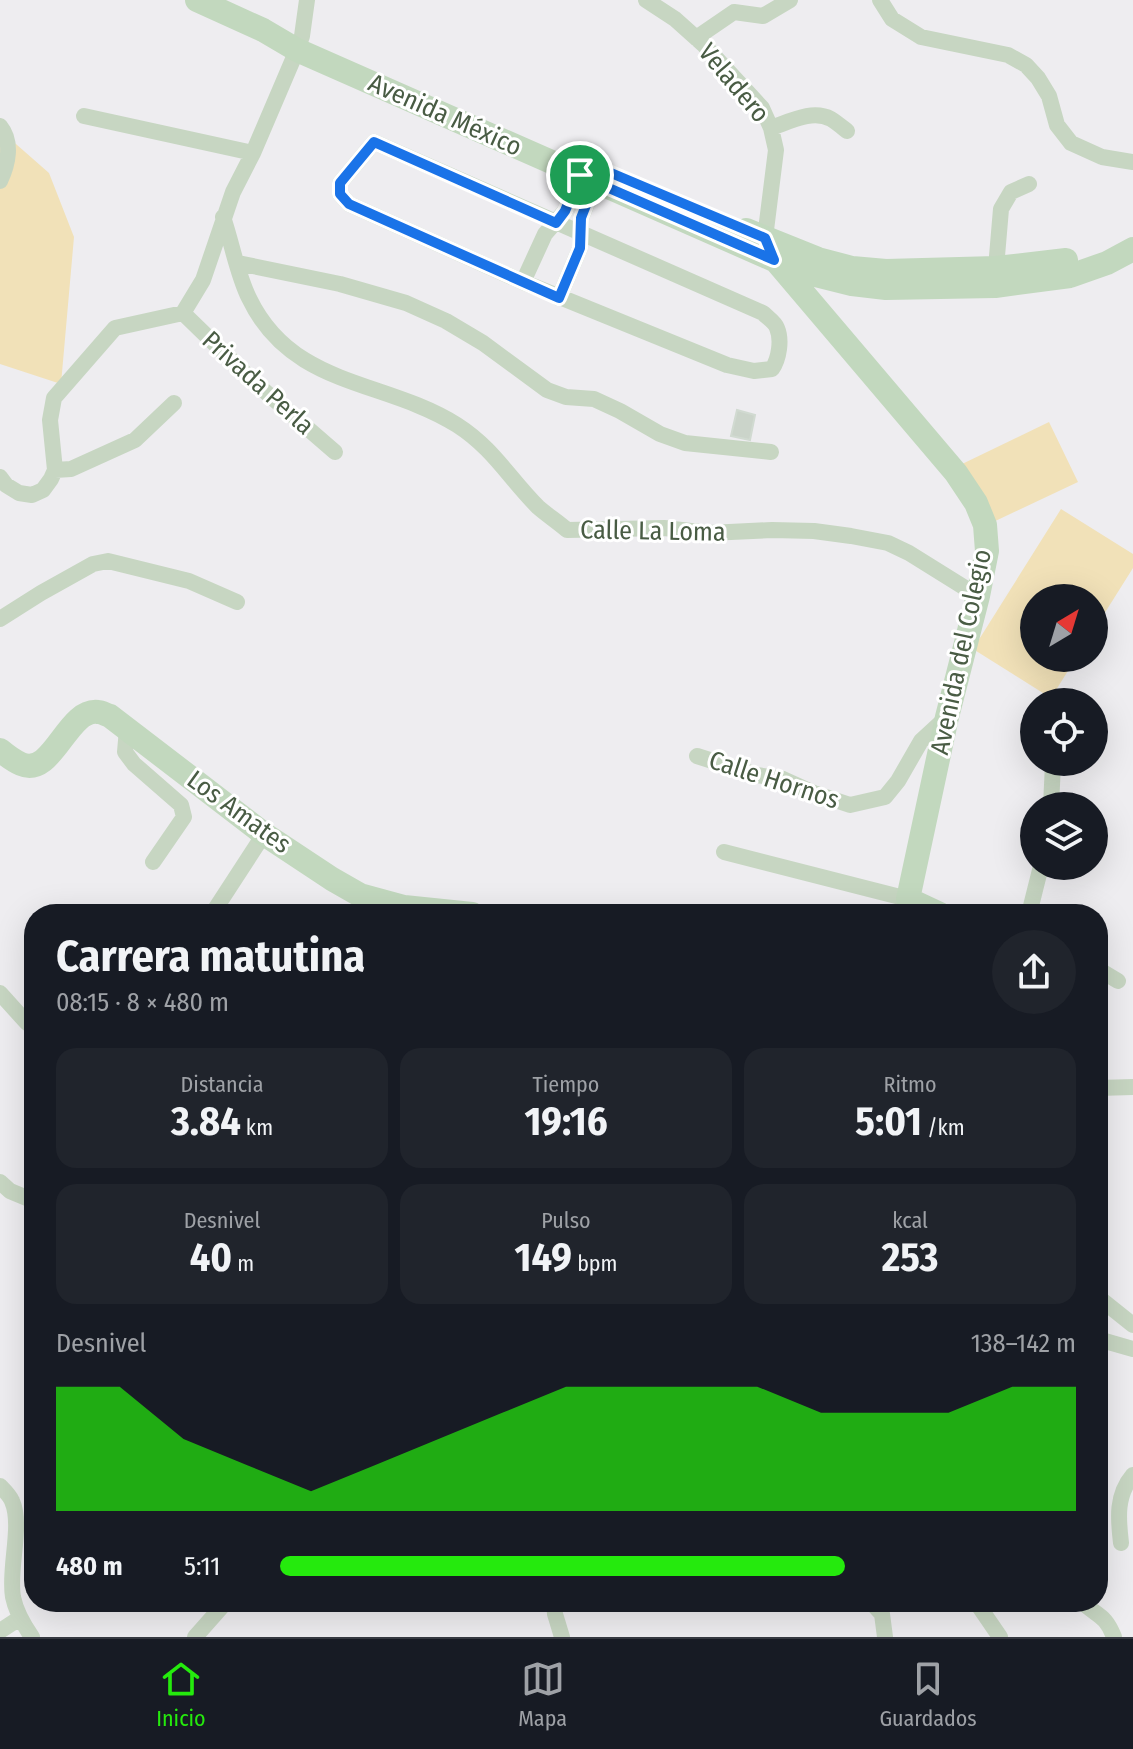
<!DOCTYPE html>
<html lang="es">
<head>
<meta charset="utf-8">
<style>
  body { margin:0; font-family:"Fira Sans Condensed",sans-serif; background:#20242c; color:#f1f3f6; height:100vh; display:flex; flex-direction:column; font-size:30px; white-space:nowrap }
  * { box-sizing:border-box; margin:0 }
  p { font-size:26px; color:#9ea1a6 }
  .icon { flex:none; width:44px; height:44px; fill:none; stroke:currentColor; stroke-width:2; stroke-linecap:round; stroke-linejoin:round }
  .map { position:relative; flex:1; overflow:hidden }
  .details { position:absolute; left:24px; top:904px; width:1084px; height:708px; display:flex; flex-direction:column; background:#171b24; border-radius:32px; box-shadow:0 8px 32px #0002 }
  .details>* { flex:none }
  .needle { width:52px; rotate:38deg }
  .tools { position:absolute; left:1020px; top:584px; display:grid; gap:16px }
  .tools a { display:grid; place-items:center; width:88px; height:88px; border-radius:50%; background:#171b24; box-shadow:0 8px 32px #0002; font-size:40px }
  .pin { position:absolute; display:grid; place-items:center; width:68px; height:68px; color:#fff; margin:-34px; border:4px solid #fff; border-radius:50%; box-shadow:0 2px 8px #0007 }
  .round { display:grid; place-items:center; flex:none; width:84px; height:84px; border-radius:42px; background:#20242c }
  .overview { display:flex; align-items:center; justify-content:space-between; height:136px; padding:0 32px }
  h1 { font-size:44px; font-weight:700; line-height:60px }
  .stats { display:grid; grid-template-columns:repeat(3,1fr); gap:12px; height:136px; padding:8px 32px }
  .stats div { display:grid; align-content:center; border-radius:20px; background:#20242c; text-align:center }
  .stats b { font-size:40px; font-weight:700 }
  .stats small { font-size:22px; font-weight:400 }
  .stats p { font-size:22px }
  .chart { height:224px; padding:16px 32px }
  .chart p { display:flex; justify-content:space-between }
  .chart svg { width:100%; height:144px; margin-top:8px; fill:#25ea0d; opacity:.7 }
  ul { padding:0 32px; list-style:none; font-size:26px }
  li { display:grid; grid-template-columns:128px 96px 1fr; align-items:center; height:60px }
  li i { height:20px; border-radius:10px; background:#25ea0d }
  .tab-bar { display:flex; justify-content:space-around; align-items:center; height:112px; border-top:2px solid #363941; background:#171b24; font-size:22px; color:#9ea1a6 }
  .tab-bar a { display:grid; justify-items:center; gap:4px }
  .tab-bar .active { color:#25ea0d }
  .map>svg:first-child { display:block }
  .green { fill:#f1e1b8 }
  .building { fill:#cbd4ca; stroke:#d1dad1; stroke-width:2 }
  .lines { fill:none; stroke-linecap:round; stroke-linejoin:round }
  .street { stroke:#c7d6c2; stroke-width:16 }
  .secondary { stroke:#c2d8be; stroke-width:24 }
  .route-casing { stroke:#fff; stroke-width:16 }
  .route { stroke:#1a73e8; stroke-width:10 }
  .labels { text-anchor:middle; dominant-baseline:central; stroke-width:6; stroke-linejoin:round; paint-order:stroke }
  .street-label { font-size:26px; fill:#495c44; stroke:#fff }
</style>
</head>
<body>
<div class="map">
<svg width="1133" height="1637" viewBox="0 0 1133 1637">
  <rect width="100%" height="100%" fill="#eeedf0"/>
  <path class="green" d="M0 130 49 173 74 237 61 384 0 364Z
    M1049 422 1078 482 989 524 960 465Z
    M1061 509 1133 554V568L1094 630V598H1034V658H1076L1051 698 973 649Z"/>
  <path class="building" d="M737 410 755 415 750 440 731 436Z"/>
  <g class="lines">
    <path class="street" d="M646 0 675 19 704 45 762 108 771 128 776 150 765 238
      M880 0 892 19 921 37 1008 55 1026 65 1038 78 1049 96 1057 125 1071 143 1102 157 1133 162
      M696 38 734 12 763 16 790 0
      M84 116 253 153
      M0 126C13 142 8 164 0 181
      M771 128C789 122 812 109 831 119 836 122 842 127 847 131
      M374 142 763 313C768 318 775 322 777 328 782 340 779 359 772 369L754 371 727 365 523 282 349 204 340 194V183Z
      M223 217C232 243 237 274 249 298 292 388 384 379 457 425 493 448 509 478 538 507 547 515 558 522 567 530L664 528 709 533 772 530 814 531 851 536 888 543 909 553 978 596
      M238 263 340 284 406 303 446 321 483 343 547 390 566 397 594 399 620 411 660 434 685 443 771 452
      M996 268 1001 209 1011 192 1029 184
      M523 282 545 234 565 211 585 162
      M559 298 580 248 581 218 601 169
      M183 313 253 381 335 452
      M55 470 71 469 135 440 174 403
      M0 477 6 485 19 493 32 495 43 490 51 479 55 470 50 420 54 398 115 328 183 313 203 280 233 192 253 153 297 50 302 36 307 0
      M0 619 41 593 93 564 108 561 189 581 237 602
      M127 729 125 752 134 764 181 805 184 817 153 862
      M697 756 757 775 783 779 814 793 850 805 885 797 898 781 921 741 946 718
      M1051 806 1053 764
      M724 852 908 899
      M212 914 264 834
      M1029 914 1041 866
      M1098 969 1118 981
      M0 993 27 1023
      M1098 1088 1133 1087
      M0 1182 10 1191 34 1201
      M1098 1297 1133 1325
      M1098 1339 1133 1349
      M0 1486C4 1490 10 1496 12 1501 23 1526 8 1568 13 1597 16 1612 23 1624 32 1637
      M1121 1543C1118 1518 1116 1495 1133 1475
      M554 1602 555 1614 562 1637
      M871 1602 882 1614 885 1637
      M976 1602 1000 1637
      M1082 1602C1098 1617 1105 1614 1114 1637
      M0 1631 20 1618
      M195 1637 226 1602"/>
    <path class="secondary" d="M197 0 263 30 297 50 774 260 816 275 852 284 886 288 995 286 1070 276 1107 263 1133 249
      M746 230 818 259 852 268 886 271 996 268 1066 260
      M776 261 956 473 976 503 985 525 987 551 978 596 947 717 908 899 940 914
      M0 750C6 755 14 761 21 764 53 778 67 708 98 712 102 712 106 715 110 716L264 834 332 879 360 895 404 907 472 914"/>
  </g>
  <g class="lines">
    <g class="route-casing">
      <path id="route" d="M374 142 556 223 565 211 585 162 765 238 774 260 595 182 581 218 580 248 559 298 349 204 340 194V183Z"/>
    </g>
    <use href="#route" class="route"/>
  </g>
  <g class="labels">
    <g class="street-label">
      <text transform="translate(734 83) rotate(50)">Veladero</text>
      <text transform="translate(445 115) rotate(24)">Avenida México</text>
      <text transform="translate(258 383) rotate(42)">Privada Perla</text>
      <text transform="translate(653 531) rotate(1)">Calle La Loma</text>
      <text transform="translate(961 652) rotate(-78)">Avenida del Colegio</text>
      <text transform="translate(774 780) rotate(18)">Calle Hornos</text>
      <text transform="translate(239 812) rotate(36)">Los Amates</text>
    </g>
  </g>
</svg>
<div class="tools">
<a><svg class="needle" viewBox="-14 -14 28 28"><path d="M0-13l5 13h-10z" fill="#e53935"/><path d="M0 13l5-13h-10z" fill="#9ea1a6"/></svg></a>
<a><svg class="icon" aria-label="locate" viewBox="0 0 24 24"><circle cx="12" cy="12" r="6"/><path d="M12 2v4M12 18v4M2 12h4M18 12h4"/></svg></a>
<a><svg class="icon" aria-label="layers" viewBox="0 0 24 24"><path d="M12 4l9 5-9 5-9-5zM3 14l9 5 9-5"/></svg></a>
</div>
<div class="pin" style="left:580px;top:175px;background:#1e9e55"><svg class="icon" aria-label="arrive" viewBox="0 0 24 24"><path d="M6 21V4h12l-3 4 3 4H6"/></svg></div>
<section class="details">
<div class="overview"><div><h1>Carrera matutina</h1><p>08:15 · 8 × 480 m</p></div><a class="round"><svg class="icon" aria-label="share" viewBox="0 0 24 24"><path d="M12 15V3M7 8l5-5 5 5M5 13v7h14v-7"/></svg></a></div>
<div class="stats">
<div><p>Distancia</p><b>3.84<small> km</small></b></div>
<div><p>Tiempo</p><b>19:16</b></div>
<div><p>Ritmo</p><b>5:01<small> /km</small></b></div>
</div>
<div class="stats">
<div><p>Desnivel</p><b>40<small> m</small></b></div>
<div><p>Pulso</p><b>149<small> bpm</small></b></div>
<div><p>kcal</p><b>253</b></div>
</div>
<div class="chart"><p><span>Desnivel</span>138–142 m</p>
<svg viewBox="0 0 160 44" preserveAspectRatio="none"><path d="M0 44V6L10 6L20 22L30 30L40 38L50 30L60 22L70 14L80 6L90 6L100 6L110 6L120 14L130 14L140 14L150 6L160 6V44z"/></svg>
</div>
<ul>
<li><b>480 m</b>5:11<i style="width:71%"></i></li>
</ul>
</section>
</div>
<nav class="tab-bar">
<a class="active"><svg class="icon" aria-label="home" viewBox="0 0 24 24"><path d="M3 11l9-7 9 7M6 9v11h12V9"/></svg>Inicio</a>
<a><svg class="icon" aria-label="map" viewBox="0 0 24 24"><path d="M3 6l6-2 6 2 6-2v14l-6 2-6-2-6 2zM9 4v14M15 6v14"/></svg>Mapa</a>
<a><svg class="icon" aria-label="saved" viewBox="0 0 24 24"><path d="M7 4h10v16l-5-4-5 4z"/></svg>Guardados</a>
</nav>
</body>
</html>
